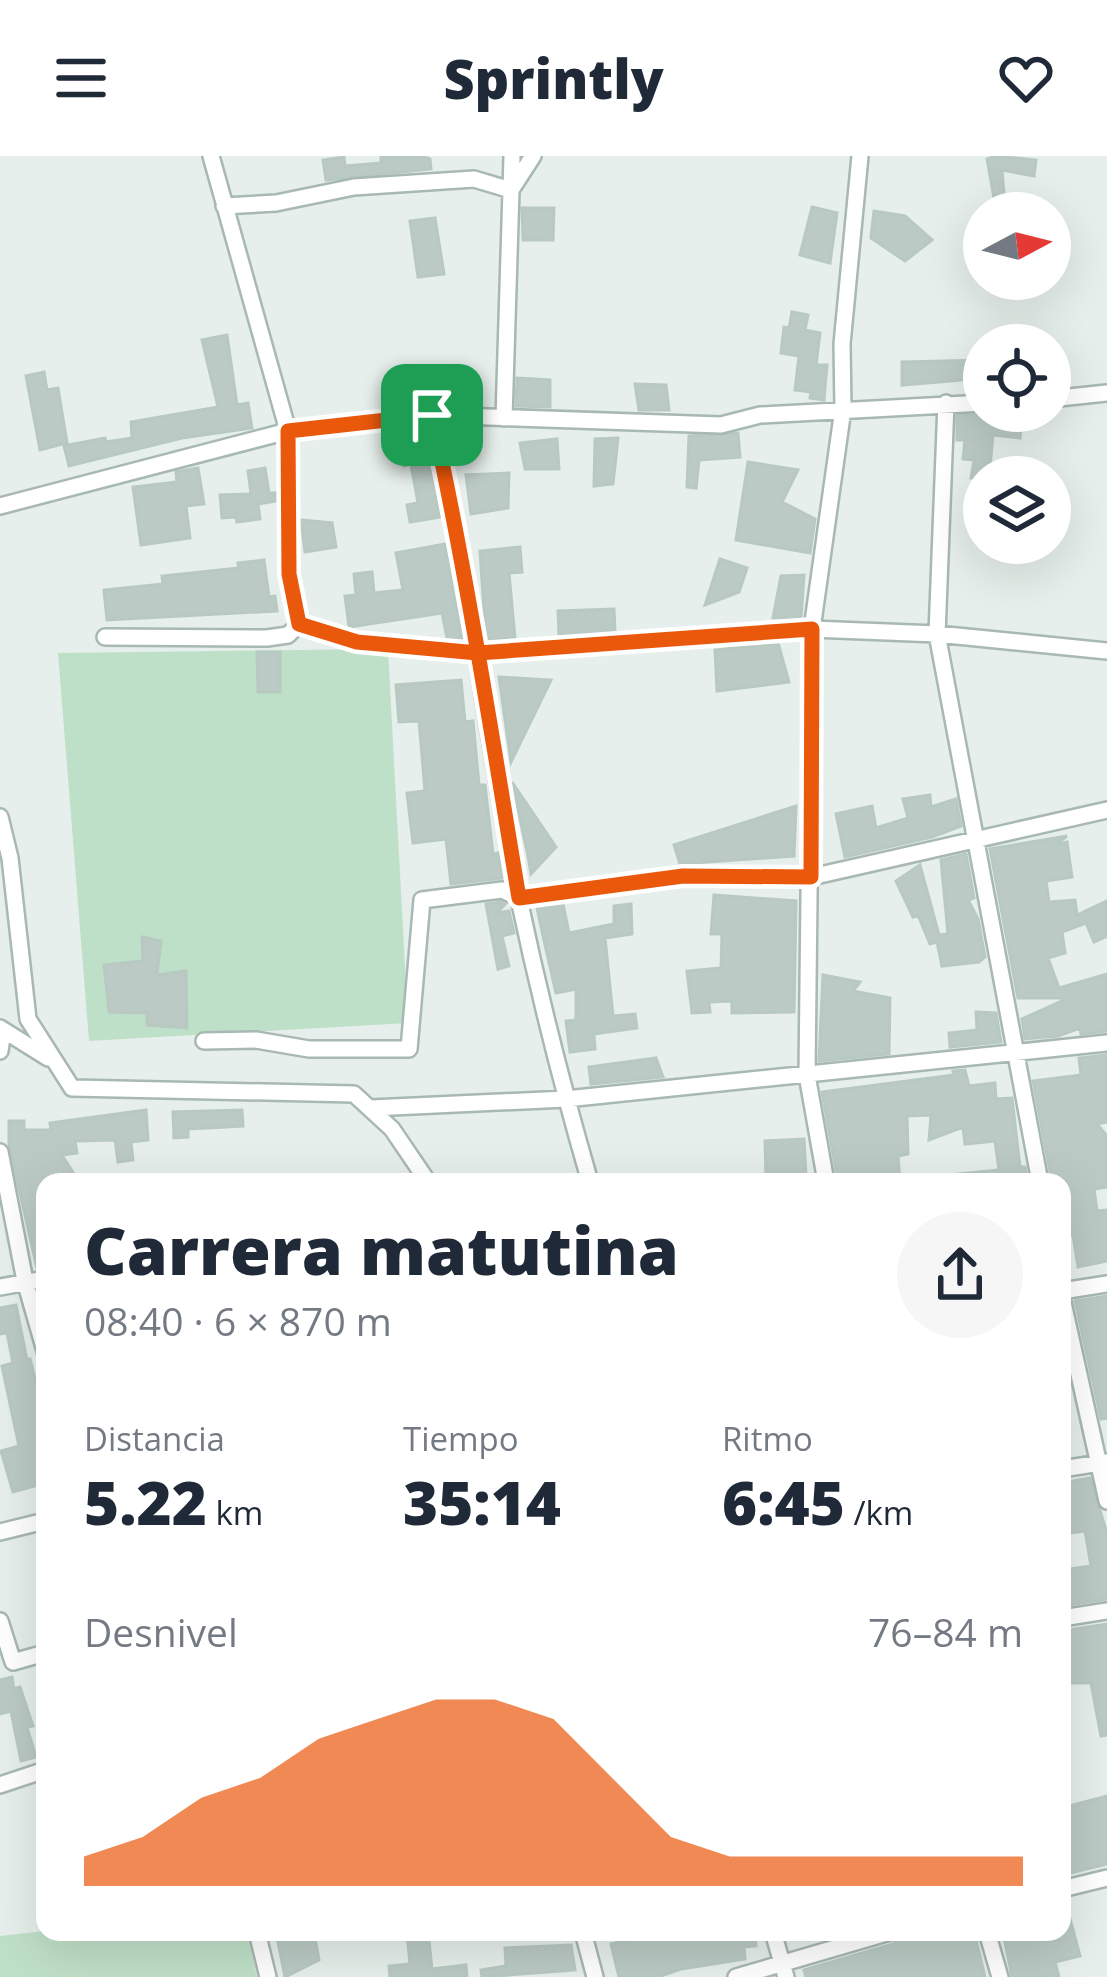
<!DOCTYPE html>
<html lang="es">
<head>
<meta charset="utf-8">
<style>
  body { margin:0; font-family:"Open Sans",sans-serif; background:#f6f6f7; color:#1f2937; height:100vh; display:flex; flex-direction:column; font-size:45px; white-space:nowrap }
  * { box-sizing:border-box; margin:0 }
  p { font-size:39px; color:#747a83 }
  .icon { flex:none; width:66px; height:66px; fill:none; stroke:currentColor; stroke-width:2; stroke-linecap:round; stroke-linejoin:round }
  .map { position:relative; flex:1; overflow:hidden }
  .sheet { position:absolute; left:36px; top:1017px; width:1035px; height:768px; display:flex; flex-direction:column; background:#fff; border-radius:24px; box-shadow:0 12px 48px #0002 }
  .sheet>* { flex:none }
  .needle { width:78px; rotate:83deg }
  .fabs { position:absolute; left:963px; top:36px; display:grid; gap:24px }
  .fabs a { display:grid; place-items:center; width:108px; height:108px; border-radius:50%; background:#fff; box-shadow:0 12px 48px #0002; font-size:60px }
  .pin { position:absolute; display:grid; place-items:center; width:102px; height:102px; color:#fff; margin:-51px; border-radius:24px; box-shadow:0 6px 18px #0006 }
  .round { display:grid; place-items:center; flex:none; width:126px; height:126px; border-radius:63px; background:#f6f6f7 }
  .headline { display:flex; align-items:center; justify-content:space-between; height:204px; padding:0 48px }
  h1 { font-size:66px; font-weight:800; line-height:90px }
  .figures { display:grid; grid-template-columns:repeat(3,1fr); gap:18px; height:204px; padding:12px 48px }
  .figures div { display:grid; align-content:center }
  .figures b { font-size:60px; font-weight:800 }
  .figures small { font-size:33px; font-weight:400 }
  .figures p { font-size:33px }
  .chart { height:336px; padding:24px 48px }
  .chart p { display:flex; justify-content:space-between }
  .chart svg { width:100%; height:216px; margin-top:12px; fill:#ea580c; opacity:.7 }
  header { display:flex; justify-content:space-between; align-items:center; height:156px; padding:0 48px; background:#fff; font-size:54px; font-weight:800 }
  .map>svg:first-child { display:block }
  .green { fill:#bfe0c8 }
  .building { fill:#bbcac4; stroke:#b8c9c2; stroke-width:3 }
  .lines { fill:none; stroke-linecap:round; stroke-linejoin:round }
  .minor-casing { stroke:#a8b8b2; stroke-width:20 }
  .minor { stroke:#fff; stroke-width:15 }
  .route-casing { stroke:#fff; stroke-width:24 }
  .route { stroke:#ea580c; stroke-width:15 }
</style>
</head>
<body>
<header><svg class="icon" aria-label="menu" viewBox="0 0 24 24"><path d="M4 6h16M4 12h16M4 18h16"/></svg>Sprintly<svg class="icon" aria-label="heart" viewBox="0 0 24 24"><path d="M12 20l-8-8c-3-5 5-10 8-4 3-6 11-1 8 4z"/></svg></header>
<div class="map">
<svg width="1107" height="1821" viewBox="0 0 1107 1821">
  <rect width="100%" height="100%" fill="#e6efeb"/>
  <path class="green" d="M388 493 408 867 89 885 58 497Z
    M45 1775 247 1776 257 1821H0V1780Z"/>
  <path class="building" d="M381 0 425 1 430 3 431 13 326 24 323 4 344 1 345 10 381 7Z
    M996 0 1036 4 1034 20 1002 14 1004 38 994 42 987 3Z
    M812 51 837 57 830 107 800 99Z
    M522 52H554L553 84H523Z
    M874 55 905 60 932 84 905 105 871 82Z
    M435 62 444 118 418 121 410 65Z
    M792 156 808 159 805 174 820 177 816 209H827L824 244 810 242 811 236 795 234 799 200 781 197 784 171 789 172Z
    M227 179 237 249 248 247 252 272 182 282 69 310 64 290 105 282 106 286 132 282 131 266 218 251 202 184Z
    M984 204V222L902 229V206Z
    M44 216 47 234 58 232 67 287 40 294 26 220Z
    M517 222 550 224V251L516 250Z
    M635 228 666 229 669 254H639Z
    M992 258V261L1022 263 1020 282 993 279 990 311 1012 315V321L971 322 974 304 963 303 965 284H957V260Z
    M738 277 740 301 699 304 696 332 687 331 689 280Z
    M618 282 613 328 594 330 595 283Z
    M557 283 559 313H525L520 287Z
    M426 287 440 361 410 366 407 349 418 347 411 308 404 310 400 293Z
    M748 306 798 314 782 346 815 363 810 397 736 384Z
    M198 312 204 348 186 350 190 382 141 389 133 331 177 326 176 316Z
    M265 312 269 337H276V345L258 348 260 363 237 366 236 361 222 362 220 339 251 338 248 315Z
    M509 317 508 352 471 358 466 319Z
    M301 364 332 367 336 391 305 396Z
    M445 388 462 483 447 482 442 457 349 471 345 440 356 439 354 418 372 416 374 437 403 434 396 397Z
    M520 391 522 416 509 417 515 482 486 483 480 395Z
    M720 403 747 412 739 436 705 449Z
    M264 404 269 441 275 440 277 455 107 464 104 434 163 428 162 420 239 412 238 407Z
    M804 419 801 462H773L781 420Z
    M614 453 615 475 559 479 558 455Z
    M778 487 789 526 717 535 715 494Z
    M257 496H280V536H258Z
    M499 521 551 524 511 606Z
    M461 524 465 566 473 565 479 629H485L493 698 498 697 503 722 451 728 446 683 413 687 407 637 425 635 419 565 399 566 396 529Z
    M512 626 556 691 531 718 528 700Z
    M930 639 931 651 956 643 961 670 932 681 845 701 836 658 872 650 876 672 908 662 903 643Z
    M796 650 794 700 680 708 674 689Z
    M1067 680 1054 690 1067 686 1072 721 1046 725 1049 746 1075 744 1077 759 1107 745V780L1094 786 1086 767 1062 776 1065 797 1048 802 1059 832 1107 818V875L1081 878 1080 872 1058 880 1025 883 1022 863 1068 842H1018L990 693Z
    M966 698 974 742 968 744 978 763 985 801 979 806 942 810 937 786 930 788 918 759 913 761 896 725 920 709 939 779 948 778 941 704Z
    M714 739 796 745 794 856 732 857V845L709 846 710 856 692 857 687 815 721 812 722 778H711Z
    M500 746 505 748 497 757 509 755 514 777 502 780 509 810 498 813 486 748Z
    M563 748 569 777 614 768V750L631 748 632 778 605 782 613 860 635 858 637 872 594 878 595 893 570 896 566 865 576 864V833L556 837 545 789 537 752Z
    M142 781 161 785 157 819 186 815 187 872 147 869V857L109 856 104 809 143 805Z
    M823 819 860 826 853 835 890 842 889 898 819 905Z
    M976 856 996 857 1001 886 950 891 949 877 977 874Z
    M1107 899V966L1097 968 1107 980V1031L1094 1033 1097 1055 1107 1054V1105L1078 1111 1073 1079 1062 1080V1026H1052L1033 925 1081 919 1079 902Z
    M656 902 663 921 591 928 589 911Z
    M965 914 969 930 995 927 996 943 1012 942 1020 1011H1025L1028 1026H957V1018L999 1014 995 985 965 988 963 971 929 984 931 959 907 960 908 998 898 1000 900 1026H838L822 936 954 919 953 915Z
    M146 954 148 984 131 986 133 1004 118 1006 115 984 75 985 77 997 62 999 79 1026H45V1111L37 1112 9 988V965H24V974H51L50 967Z
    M242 954 243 970 188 973V981L174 982 173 956Z
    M804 983 806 1021 766 1023 765 985Z
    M1107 1140V1262L1101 1263 1075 1145Z
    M16 1149 27 1204 30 1203 45 1262V1327L13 1336 1 1295 19 1290 2 1210 13 1207 7 1177 0 1178V1152Z
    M1090 1322 1107 1377V1443L1062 1450V1423L1072 1422 1070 1413 1091 1410 1085 1375 1062 1378V1327Z
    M1107 1468V1579L1101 1580 1091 1527H1062V1475Z
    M12 1521 14 1533 20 1531 33 1570 27 1571 36 1601 21 1605 11 1555 0 1558V1524Z
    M1107 1640V1708L1062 1719V1652Z
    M1062 1748H1066L1080 1800 1055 1806 1059 1821H1012L1003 1776H1062Z
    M276 1776H314L319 1804 285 1821Z
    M407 1776H428L432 1813 466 1809 467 1821H390L389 1810 410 1808Z
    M659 1776H755L756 1790 744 1791 745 1803 681 1813 658 1821H619L611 1788Z
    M918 1776H974L985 1821H806L804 1814 893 1788 901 1780Z
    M571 1789 575 1814 482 1821 481 1814 506 1810 505 1792Z"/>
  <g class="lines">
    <g class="minor-casing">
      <path id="minor" d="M211 0 288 275 289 418 299 468 357 486 478 497 812 473 937 478 1107 495
        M224 50 276 47 354 31 474 23 511 34 512 0
        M1050 243 1107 237
        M946 247 937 478 1040 1026
        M432 259C467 419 487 582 519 743 539 838 563 933 590 1026
        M504 262 511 34 533 0
        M0 350 288 275 432 259 721 269 760 259 984 247
        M105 481 267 482 288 479 299 468
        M0 661 10 702 28 863 72 932 354 938 392 973 428 1026
        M0 872 48 902
        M204 885 256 884 309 893H409L422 744 502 734 519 742 683 720 811 721 1107 654
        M0 895 3 874
        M371 952 566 943 1107 887
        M0 996 25 1125 45 1195
        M826 1026 807 919 812 473 843 253 842 188 860 0
        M0 1131 45 1123
        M1062 1135 1107 1128
        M1062 1142 1107 1345
        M1062 1313 1107 1306
        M0 1376 45 1365
        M1062 1462 1107 1455
        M0 1465 13 1506 45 1497
        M0 1629 45 1614
        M1062 1733 1107 1722
        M257 1776 268 1821
        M583 1776 595 1821
        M773 1776 786 1821
        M987 1776 1000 1821
        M736 1821 890 1776"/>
    </g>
    <use href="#minor" class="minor"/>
  </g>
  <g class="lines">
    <g class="route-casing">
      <path id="route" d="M432 259C467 419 492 581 519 742L683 720 811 721 812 473 478 497 357 486 299 468 289 418 288 275 432 259"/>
    </g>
    <use href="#route" class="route"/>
  </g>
</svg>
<div class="fabs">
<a><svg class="needle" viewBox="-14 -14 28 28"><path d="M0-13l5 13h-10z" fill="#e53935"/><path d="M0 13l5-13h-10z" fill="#747a83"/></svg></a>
<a><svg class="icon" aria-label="locate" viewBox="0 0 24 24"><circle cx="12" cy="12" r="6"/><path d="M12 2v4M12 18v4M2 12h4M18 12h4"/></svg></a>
<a><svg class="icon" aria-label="layers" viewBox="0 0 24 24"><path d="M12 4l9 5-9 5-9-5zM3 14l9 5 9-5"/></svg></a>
</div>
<div class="pin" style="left:432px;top:259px;background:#1e9e55"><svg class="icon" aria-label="arrive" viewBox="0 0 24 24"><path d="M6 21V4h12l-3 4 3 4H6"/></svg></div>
<section class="sheet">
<div class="headline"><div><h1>Carrera matutina</h1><p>08:40 · 6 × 870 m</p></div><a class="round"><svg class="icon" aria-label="share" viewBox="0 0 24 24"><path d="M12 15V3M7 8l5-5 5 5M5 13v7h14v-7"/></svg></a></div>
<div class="figures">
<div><p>Distancia</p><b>5.22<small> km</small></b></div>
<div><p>Tiempo</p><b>35:14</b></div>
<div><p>Ritmo</p><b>6:45<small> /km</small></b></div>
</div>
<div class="chart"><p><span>Desnivel</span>76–84 m</p>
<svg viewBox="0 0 160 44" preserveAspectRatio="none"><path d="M0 44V38L10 34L20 26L30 22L40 14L50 10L60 6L70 6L80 10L90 22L100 34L110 38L120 38L130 38L140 38L150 38L160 38V44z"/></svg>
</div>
</section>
</div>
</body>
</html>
